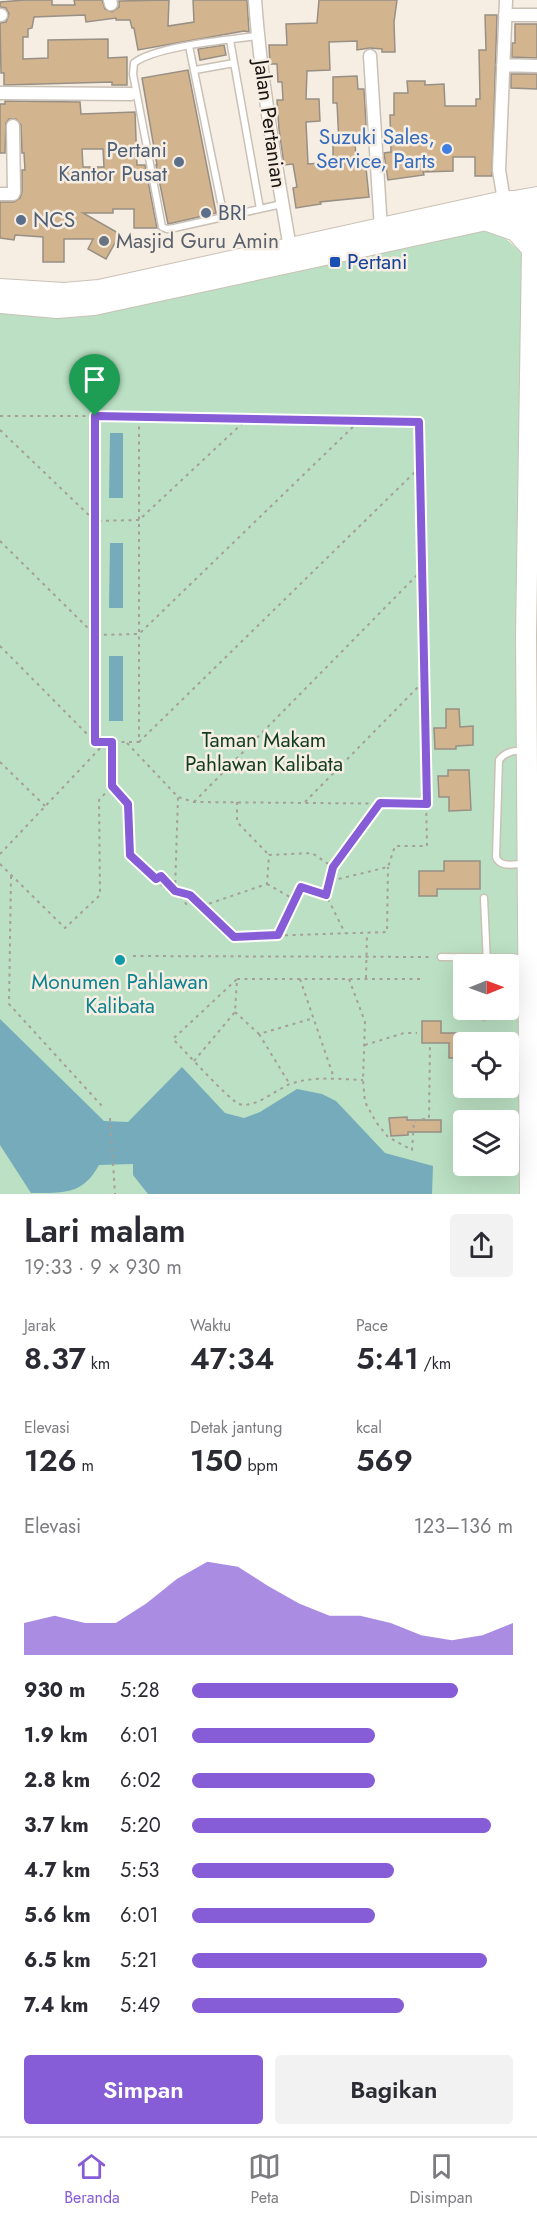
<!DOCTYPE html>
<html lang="id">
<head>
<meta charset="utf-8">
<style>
  body { margin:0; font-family:Jost,sans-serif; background:#f2f2f3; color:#2b2b33; height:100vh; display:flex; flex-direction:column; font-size:22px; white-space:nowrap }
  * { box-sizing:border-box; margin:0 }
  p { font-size:20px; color:#7c7c81 }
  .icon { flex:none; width:33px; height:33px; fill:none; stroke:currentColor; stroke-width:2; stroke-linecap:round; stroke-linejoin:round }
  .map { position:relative; height:1194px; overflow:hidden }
  .side { display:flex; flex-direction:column; background:#fff; flex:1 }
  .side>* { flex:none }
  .needle { width:39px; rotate:89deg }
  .controls { position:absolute; left:453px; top:954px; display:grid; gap:12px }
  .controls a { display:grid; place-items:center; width:66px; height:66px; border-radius:6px; background:#fff; box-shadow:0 6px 24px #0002; font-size:30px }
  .pin { position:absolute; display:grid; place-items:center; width:51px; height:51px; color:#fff; margin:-62px -26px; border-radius:50% 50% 50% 0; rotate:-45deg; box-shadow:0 0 6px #0007 }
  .pin .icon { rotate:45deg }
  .round { display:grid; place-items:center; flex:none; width:63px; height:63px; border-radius:6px; background:#f2f2f3 }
  .summary { display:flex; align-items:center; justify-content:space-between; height:102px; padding:0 24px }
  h1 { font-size:33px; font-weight:600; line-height:45px }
  .stats { display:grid; grid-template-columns:repeat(3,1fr); gap:9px; height:102px; padding:6px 24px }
  .stats div { display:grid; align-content:center }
  .stats b { font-size:30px; font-weight:600 }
  .stats small { font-size:16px; font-weight:400 }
  .stats p { font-size:16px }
  .chart { height:168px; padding:12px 24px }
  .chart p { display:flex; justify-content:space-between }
  .chart svg { width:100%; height:108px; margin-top:6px; fill:#875dd7; opacity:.7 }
  .button { display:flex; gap:12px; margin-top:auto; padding:12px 24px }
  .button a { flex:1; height:69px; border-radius:6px; background:#875dd7; color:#fff; font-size:24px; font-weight:600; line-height:69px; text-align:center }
  .button a+a { background:#f2f2f3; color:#2b2b33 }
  ul { padding:0 24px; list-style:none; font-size:20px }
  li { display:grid; grid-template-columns:96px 72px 1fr; align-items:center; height:45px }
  li i { height:15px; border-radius:8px; background:#875dd7 }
  .dock { display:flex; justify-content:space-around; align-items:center; height:84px; border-top:2px solid #e1e1e2; background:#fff; font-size:16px; color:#7c7c81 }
  .dock a { display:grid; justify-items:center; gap:3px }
  .dock .active { color:#875dd7 }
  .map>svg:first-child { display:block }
  .green { fill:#bbe0c3; fill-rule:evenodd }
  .water { fill:#75abba }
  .building { fill:#d2b48f; stroke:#988f85; stroke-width:1.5; fill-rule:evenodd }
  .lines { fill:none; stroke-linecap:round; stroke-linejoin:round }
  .lane-casing { stroke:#cac1b6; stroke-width:9 }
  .street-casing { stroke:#cac1b6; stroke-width:15 }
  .primary-casing { stroke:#cac1b6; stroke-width:22 }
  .path { stroke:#a59f96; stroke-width:2; stroke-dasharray:3 4.5; stroke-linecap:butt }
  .lane { stroke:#fff; stroke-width:6 }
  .street { stroke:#fff; stroke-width:12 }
  .primary { stroke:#fff; stroke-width:20 }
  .route-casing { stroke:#fff; stroke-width:12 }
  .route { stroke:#875dd7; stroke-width:8 }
  .shop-dot { fill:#3f7fe0; stroke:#f7eee3; stroke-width:2 }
  .service-dot { fill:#5c6f8a; stroke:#f7eee3; stroke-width:2 }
  .worship-dot { fill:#6b7280; stroke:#f7eee3; stroke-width:2 }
  .transit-dot { fill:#1a4fb4; stroke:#f7eee3; stroke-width:2 }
  .culture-dot { fill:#0f9aa8; stroke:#f7eee3; stroke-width:2 }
  .labels { text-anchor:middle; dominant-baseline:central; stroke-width:5; stroke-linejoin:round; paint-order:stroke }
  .street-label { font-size:21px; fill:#181512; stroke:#f7eee3 }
  .shop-label { font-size:21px; fill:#366cbe; stroke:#f7eee3; text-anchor:end }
  .service-label { font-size:21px; fill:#4e5e75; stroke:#f7eee3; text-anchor:start }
  .worship-label { font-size:21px; fill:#5b616d; stroke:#f7eee3; text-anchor:start }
  .transit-label { font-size:21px; fill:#164399; stroke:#f7eee3; text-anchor:start }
  .park-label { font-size:21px; fill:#103d1f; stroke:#f7eee3 }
  .culture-label { font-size:21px; fill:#0d838f; stroke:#f7eee3 }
</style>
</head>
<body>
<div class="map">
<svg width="537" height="1194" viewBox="0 0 537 1194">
  <rect width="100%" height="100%" fill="#f7eee3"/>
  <path class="green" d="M483 220C495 232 509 240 521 252L532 249 530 1194H0V302ZM464 964H508V1010H464ZM464 1042H508V1088H464ZM464 1120H508V1166H464Z"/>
  <path class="water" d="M110 433H123V498H109Z
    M110 543H123V608H109Z
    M109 656H123V721H109Z
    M0 1019 104 1121 128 1122 182 1067 225 1113 244 1118 260 1112 297 1089 322 1094 336 1101 385 1153 433 1166 432 1194H148L133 1175V1164L99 1165C83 1194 66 1193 31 1193L0 1145Z"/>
  <path class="building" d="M24 0H52V5H75L74 0H102L105 9 112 12 119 7V1L169 0 168 26 194 22 193 0H247L249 32 244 31 138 50 134 28H132L130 20H116V18L86 22 85 15 34 17 32 28 28 29V37H23V59L48 58V40L108 39V58L127 57V85H112V82L4 85V73H1L0 23 6 22 9 14 6 8 0 7V2Z
    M319 0H397L394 22 395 52H382V49L370 48 357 50V41L329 42 330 70 307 71 306 99H319L320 121 306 122 308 164 333 162V144H339L337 103H333V77L357 76 358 89H364L367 141H355L356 159 365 158 369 197 320 202 321 204 296 208 293 188 297 187 293 164 284 165 279 129 277 100H283L282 82H278L277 64H270L269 45H287L286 24 317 23Z
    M485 15H497L492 176H475V157H453V171L423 172 424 175 388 180 384 153 391 152 390 115H394V93H408L407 81H425V85L444 84 445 106H476V99H480L479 50H486Z
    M515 24H537V58L512 57V43H515Z
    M224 45 226 55 200 60 198 49Z
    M188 70 216 213 168 224 156 165H157L142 78Z
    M511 74H537V89L511 88Z
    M5 101 80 102 81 114 135 112 137 165H145L157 228H134V209H113V213H83L120 234 106 259 88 249 93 239H64V262H43V237L15 235 14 240 0 238V202H14L20 198 22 192V170H25L24 153H22L21 125 16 119H9L6 123 5 153H0V104H5ZM82 149H103L104 167H83Z
    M446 709H459L460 727 473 726V745L456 746V749H435L434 728H446Z
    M448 770H469L471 810 449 811V797H439L438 776H448Z
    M444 861H480V889H437V896H419V871H444Z
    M422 1021H441V1033H485V1042H464V1058H449V1043H422Z
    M407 1117V1120H441V1132H408V1135L391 1136 389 1118Z"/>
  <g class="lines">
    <g class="lane-casing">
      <path id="lane" d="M257 36C228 40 156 46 134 63L133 74 162 227 167 229 174 228 282 204
        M230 40 260 209
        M189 46 224 217
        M195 70 234 63
        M523 751C513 750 505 752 499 760L496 857C500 868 514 864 524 864
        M484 898 487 964
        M441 957 524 958
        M484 1017 485 1010"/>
    </g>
    <g class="street-casing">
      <path id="street" d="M110 0 111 4
        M255 0C261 83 276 166 290 248
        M0 15H1
        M505 15H537
        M370 56 381 229
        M503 65 537 66
        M0 93 131 94
        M0 194H13L14 192 13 126
        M504 201 499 170 506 0"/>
    </g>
    <g class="primary-casing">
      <path id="primary" d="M529 199 532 249 526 636 530 1194
        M485 220 516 231 532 249
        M0 289 64 293 99 290 504 201H515L537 197
        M0 303 57 308 94 305 537 209"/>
    </g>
    <path class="path" d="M0 416H139L419 422 427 846H395L388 867 330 881
      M95 416V742H139V416
      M0 430 95 521 139 520 247 419
      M0 541 95 635 139 634 359 421
      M0 646 95 742
      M112 742V786L128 804 130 855 157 878 161 876 175 891 178 797
      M139 742 420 467
      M127 743 178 797 194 802 427 804
      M0 762 45 806
      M194 802 421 571
      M237 802V822L269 855
      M305 802 424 681
      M0 854 105 743
      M0 864 65 928 100 895 99 800 112 786
      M11 876 9 1004 102 1106
      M157 878 162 886
      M267 884 295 900 278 935
      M175 891 190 895 234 937 387 932 388 867
      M175 891 188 906
      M326 895 333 868
      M295 900 301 887 326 895 345 933
      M202 906 267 884 269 855 312 853 333 867 380 803
      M133 956 433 957
      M366 978 367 933
      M237 979H423
      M300 979 334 1078
      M349 979 365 1022 363 1080 365 1102 376 1122 388 1137 412 1150 414 1121 429 1118 430 1045
      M235 1012 259 1034 314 1018
      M259 1034 289 1083
      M365 1045 404 1033H417
      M194 1061 235 1012 237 979 173 1039C184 1050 229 1100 239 1104 255 1109 275 1090 290 1084 312 1076 339 1079 363 1080
      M110 1118 115 1194"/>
    <use href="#lane" class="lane"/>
    <use href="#street" class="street"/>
    <use href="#primary" class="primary"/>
  </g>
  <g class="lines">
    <g class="route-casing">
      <path id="route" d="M95 416 419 422 427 804 380 803 333 867 326 895 301 887 278 935 234 937 190 895 175 891 161 876 156 879 130 855 128 804 112 786V742H95Z"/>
    </g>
    <use href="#route" class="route"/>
  </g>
  <circle class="shop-dot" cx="447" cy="149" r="6"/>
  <g class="service-dot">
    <circle cx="179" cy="162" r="6"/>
    <circle cx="206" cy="213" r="6"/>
    <circle cx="21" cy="220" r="6"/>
  </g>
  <circle class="worship-dot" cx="104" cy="241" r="6"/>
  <rect class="transit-dot" x="329" y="256" width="12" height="12" rx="3"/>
  <circle class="culture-dot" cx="120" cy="960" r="6"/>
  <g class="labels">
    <g class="street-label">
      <text transform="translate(270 124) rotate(82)">Jalan Pertanian</text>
    </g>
    <g class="shop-label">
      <text x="435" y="137">Suzuki Sales,<tspan x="435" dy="24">Service, Parts</tspan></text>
    </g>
    <g class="service-label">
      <text x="167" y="150" text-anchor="end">Pertani<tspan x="167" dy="24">Kantor Pusat</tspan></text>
      <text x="218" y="213">BRI</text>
      <text x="33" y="220">NCS</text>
    </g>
    <g class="worship-label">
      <text x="116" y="241">Masjid Guru Amin</text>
    </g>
    <g class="transit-label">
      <text x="347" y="262">Pertani</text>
    </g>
    <g class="park-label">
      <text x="264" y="740">Taman Makam<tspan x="264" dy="24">Pahlawan Kalibata</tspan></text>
    </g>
    <g class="culture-label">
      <text x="120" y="982">Monumen Pahlawan<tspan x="120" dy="24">Kalibata</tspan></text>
    </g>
  </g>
</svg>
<div class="controls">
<a><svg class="needle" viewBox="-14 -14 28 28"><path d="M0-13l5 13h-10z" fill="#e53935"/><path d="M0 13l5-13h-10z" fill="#7c7c81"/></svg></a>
<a><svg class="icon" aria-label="locate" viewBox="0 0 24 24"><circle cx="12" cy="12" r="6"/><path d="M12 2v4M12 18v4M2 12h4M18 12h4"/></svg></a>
<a><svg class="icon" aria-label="layers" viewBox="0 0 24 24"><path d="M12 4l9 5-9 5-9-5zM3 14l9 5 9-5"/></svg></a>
</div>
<div class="pin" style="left:95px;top:416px;background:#1e9e55"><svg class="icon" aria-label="arrive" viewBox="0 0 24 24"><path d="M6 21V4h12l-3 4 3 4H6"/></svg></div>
</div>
<section class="side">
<div class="summary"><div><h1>Lari malam</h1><p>19:33 · 9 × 930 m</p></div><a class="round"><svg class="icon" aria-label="share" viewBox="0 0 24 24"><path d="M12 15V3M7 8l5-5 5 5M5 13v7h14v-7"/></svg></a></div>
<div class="stats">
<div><p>Jarak</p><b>8.37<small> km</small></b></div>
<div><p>Waktu</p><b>47:34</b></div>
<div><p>Pace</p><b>5:41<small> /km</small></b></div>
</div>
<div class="stats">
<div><p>Elevasi</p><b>126<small> m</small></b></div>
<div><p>Detak jantung</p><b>150<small> bpm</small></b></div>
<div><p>kcal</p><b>569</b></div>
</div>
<div class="chart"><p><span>Elevasi</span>123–136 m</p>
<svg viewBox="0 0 160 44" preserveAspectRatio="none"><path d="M0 44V31L10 28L20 31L30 31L40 23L50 13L60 6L70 8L80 16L90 23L100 28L110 28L120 31L130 36L140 38L150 36L160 31V44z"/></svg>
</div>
<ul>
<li><b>930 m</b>5:28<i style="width:83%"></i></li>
<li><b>1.9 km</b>6:01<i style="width:57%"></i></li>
<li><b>2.8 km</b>6:02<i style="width:57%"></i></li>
<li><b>3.7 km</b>5:20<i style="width:93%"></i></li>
<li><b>4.7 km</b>5:53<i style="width:63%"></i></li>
<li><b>5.6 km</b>6:01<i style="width:57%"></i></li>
<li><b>6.5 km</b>5:21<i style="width:92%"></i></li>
<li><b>7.4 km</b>5:49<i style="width:66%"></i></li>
</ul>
<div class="button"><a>Simpan</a><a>Bagikan</a></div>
</section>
<nav class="dock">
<a class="active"><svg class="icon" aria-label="home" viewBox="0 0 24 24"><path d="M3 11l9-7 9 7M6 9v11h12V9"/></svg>Beranda</a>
<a><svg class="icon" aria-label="map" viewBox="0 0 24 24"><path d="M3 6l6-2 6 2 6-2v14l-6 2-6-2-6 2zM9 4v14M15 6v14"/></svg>Peta</a>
<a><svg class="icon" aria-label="saved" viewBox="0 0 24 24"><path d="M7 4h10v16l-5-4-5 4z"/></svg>Disimpan</a>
</nav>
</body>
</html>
